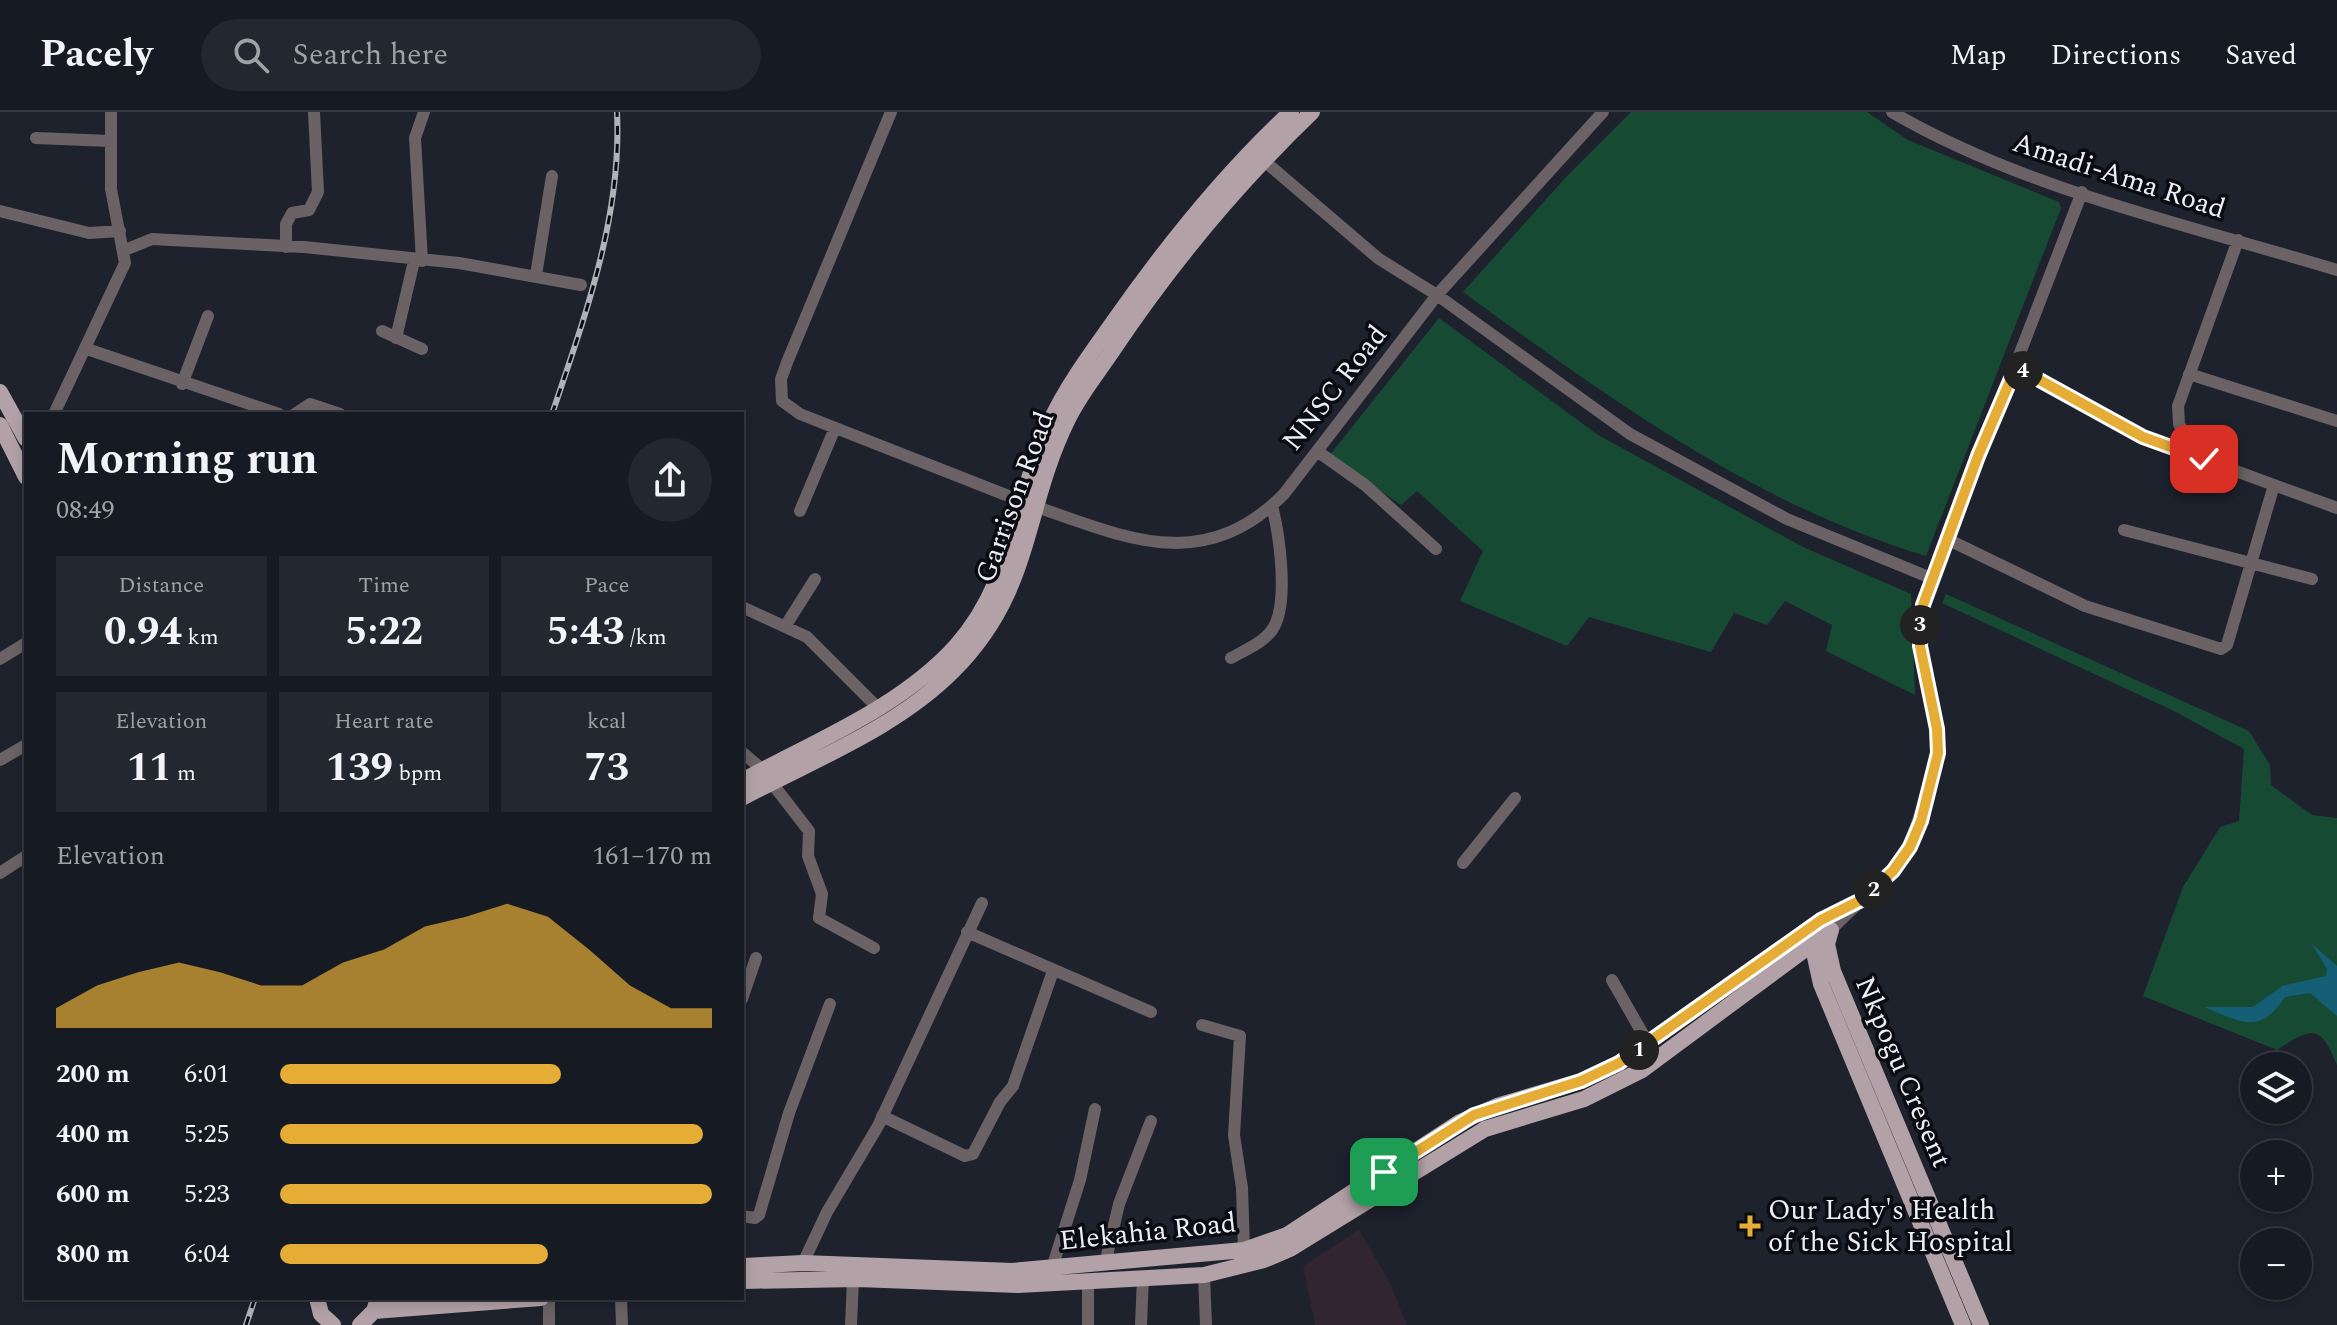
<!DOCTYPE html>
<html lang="en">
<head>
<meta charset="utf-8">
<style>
  body { margin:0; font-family:Spectral,serif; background:#23272f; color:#f1f3f6; height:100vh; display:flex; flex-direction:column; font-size:30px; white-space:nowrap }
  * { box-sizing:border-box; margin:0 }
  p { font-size:26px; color:#9ea1a5 }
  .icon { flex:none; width:44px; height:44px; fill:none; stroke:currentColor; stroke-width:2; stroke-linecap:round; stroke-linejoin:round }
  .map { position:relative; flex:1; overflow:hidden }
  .details { position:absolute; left:24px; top:300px; width:720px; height:888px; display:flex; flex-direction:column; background:#161a22; border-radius:0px; box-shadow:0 4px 12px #0003,0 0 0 2px #353840 }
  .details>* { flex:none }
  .fabs { position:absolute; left:2240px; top:940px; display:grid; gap:16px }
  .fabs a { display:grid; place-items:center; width:72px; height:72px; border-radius:50%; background:#161a22; box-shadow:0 4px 12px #0003,0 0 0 2px #353840; font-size:40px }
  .pin { position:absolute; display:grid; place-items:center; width:68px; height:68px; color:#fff; margin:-34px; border-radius:16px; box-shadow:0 4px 12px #0006 }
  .km { position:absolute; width:40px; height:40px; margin:-20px; border-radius:50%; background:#222; color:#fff; font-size:22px; line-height:40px; text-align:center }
  .round { display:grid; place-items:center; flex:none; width:84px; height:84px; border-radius:42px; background:#23272f }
  .overview { display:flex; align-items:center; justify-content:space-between; height:136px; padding:0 32px }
  h1 { font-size:44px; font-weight:700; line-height:60px }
  .stats { display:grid; grid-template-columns:repeat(3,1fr); gap:12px; height:136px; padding:8px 32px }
  .stats div { display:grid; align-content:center; border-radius:0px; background:#23272f; text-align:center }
  .stats b { font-size:40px; font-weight:700 }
  .stats small { font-size:22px; font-weight:400 }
  .stats p { font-size:22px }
  .chart { height:224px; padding:16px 32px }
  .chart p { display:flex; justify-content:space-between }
  .chart svg { width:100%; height:144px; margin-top:8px; fill:#e5ad35; opacity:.7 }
  ul { padding:0 32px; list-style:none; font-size:26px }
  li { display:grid; grid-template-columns:128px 96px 1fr; align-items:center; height:60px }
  li i { height:20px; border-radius:10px; background:#e5ad35 }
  header { display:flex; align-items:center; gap:48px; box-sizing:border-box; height:112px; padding:0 40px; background:#161a22; border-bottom:2px solid #353840 }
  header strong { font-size:38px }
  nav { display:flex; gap:44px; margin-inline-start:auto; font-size:28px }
  .search { width:560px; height:72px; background:#23272f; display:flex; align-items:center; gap:20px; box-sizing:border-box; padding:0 28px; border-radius:44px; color:#9ea1a5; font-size:30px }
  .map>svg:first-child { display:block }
  .education { fill:#312532 }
  .green { fill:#174a33 }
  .water { fill:#145f75 }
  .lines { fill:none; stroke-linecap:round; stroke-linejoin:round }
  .minor { stroke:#6a6264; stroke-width:12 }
  .major { stroke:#b2a2a7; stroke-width:16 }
  .rail-casing { stroke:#afb2bb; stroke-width:6 }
  .rail { stroke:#0a0c11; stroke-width:3; stroke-dasharray:9; stroke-linecap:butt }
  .route-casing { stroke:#fff; stroke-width:16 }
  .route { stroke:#e5ad35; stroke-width:10 }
  .poi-dot { fill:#e5ad35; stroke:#0a0c11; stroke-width:3 }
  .labels { text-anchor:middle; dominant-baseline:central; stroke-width:7; stroke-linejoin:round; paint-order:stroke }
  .street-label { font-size:28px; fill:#eceff7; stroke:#0a0c11 }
  .poi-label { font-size:28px; fill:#eceff7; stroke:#0a0c11; text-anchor:start }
</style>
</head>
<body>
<header>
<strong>Pacely</strong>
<div class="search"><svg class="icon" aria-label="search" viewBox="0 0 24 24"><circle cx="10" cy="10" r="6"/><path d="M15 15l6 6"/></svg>Search here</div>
<nav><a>Map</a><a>Directions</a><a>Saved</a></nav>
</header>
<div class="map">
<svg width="2337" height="1213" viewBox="0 0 2337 1213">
  <rect width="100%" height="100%" fill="#1e222d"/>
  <path class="education" d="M1359 1118 1390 1171 1407 1213H1315L1303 1154Z"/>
  <path class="green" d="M1631 0H1867L1908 28 2059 90 2061 96 1926 444C1753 392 1607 285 1463 180L1566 65Z
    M1439 206 1598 323 1803 435 1911 482 1915 583 1826 539 1832 513 1785 489 1767 513 1734 501 1711 540 1589 505 1567 534 1460 489 1483 439 1417 379 1401 393 1329 344Z
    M1946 482 2249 619 2270 653 2271 673 2312 703 2337 706V953C2320 911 2311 916 2277 938L2143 884 2183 775 2220 715 2239 709 2244 637 2174 599 1942 491Z"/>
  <path class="water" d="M2312 832 2337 854V904L2310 881 2285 885C2259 924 2242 910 2204 895H2253L2282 874 2326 864 2327 857Z"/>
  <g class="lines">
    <path class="minor" d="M891 0 788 248 781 267 782 289 800 302 1021 389
      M1892 0C2023 77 2192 114 2337 158
      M36 26 110 29
      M1263 48 1379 147 1437 183 1630 322 1787 407 1931 466
      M0 99 89 121 120 119
      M286 135V112L292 101 309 98 318 80 314 0
      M125 138 152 127 304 135 459 151 581 173
      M422 149 415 26 424 0
      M536 163 552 64
      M382 219 422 237
      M396 226 414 149
      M87 237 279 302
      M2016 255 2143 325 2337 396
      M2189 262 2337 309
      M182 272 208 204
      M54 302 125 151 111 77V0
      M295 302 310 292 340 302
      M1317 339 1365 373 1436 437
      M2195 343 2179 312 2178 294 2238 128
      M1037 395C1129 427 1204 462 1284 382L1437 183 1603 0
      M800 399 835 316
      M2124 418 2312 467
      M1947 427 2085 494 2221 537 2227 533 2274 373
      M742 495 807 525 877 595
      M786 513 815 467
      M1231 546C1245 538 1263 531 1272 518 1290 493 1279 421 1272 394
      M0 547 26 531
      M742 640 763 658
      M0 648 26 633
      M771 670 809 719 808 744 822 782 819 806 874 836
      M1463 751 1515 686
      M0 761 26 744
      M1821 808 1853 792
      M1831 818C1879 768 1904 763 1923 692 1931 662 1942 640 1936 608 1928 570 1914 532 1923 493L2082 80
      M967 820 1151 900
      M1612 868 1648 931
      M742 887 756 846
      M1202 913 1240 924 1234 1023 1242 1076 1244 1138
      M882 1004 965 1044 973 1042 1000 990 1013 974 1053 859
      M742 1104 755 1106 759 1103 789 1001 830 892
      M803 1151 827 1100 878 1014 982 791
      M1105 1152 1119 1092 1151 1009
      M1052 1156 1080 1068 1095 997
      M1204 1163 1206 1213
      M1088 1169V1213
      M549 1186V1213
      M621 1186 622 1213
      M851 1213 853 1167
      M1141 1213 1143 1165"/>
    <path class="major" d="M0 280 26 327
      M0 313 26 365
      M742 669C813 630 900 596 956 534 1015 468 1014 386 1051 308 1067 274 1090 243 1112 212 1165 136 1223 63 1291 0
      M742 686C813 648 897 616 954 558 1034 477 1022 400 1068 307 1079 284 1096 263 1111 241 1169 154 1236 73 1312 0
      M1831 818 1827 832 1833 859 1981 1213
      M1811 827 1821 872 1963 1213
      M742 1154 803 1151 1012 1159 1244 1138 1287 1123 1460 1010 1497 994 1581 969 1619 951 1821 808
      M742 1169 858 1167 1018 1173 1204 1163 1264 1148 1290 1137 1485 1017 1584 987 1642 958 1831 818
      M317 1186 321 1202 333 1213
      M374 1199 541 1186
      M360 1213 374 1199 378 1186"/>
    <g class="rail-casing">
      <path id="rail" d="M552 302C585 204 622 105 617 0
        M246 1213 255 1186"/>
    </g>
    <use href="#rail" class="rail"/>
  </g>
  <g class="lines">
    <g class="route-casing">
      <path id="route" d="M1384 1060 1474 1003 1581 969 1619 951 1821 808 1863 787 1893 759 1910 735 1921 709 1938 641 1937 617 1920 534 1923 493 1978 344 2016 255 2143 325 2204 347"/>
    </g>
    <use href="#route" class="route"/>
  </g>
  <path class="poi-dot" d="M1746 1102h8v8h8v8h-8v8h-8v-8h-8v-8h8z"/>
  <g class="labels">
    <g class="street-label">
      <text transform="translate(2119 64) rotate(18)">Amadi-Ama Road</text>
      <text transform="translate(1335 276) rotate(-52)">NNSC Road</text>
      <text transform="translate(1015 385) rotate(-70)">Garrison Road</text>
      <text transform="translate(1903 960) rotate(67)">Nkpogu Cresent</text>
      <text transform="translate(1148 1120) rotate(-6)">Elekahia Road</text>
    </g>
    <g class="poi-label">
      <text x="1768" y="1098">Our Lady's Health<tspan x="1768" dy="32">of the Sick Hospital</tspan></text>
    </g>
  </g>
</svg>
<div class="fabs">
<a><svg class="icon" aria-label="layers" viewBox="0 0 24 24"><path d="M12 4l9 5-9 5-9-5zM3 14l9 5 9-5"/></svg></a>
<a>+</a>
<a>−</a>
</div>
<div class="pin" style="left:1384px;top:1060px;background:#1e9e55"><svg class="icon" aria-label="arrive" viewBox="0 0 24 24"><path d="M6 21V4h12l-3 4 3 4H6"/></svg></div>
<div class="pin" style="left:2204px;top:347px;background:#d93025"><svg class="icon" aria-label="check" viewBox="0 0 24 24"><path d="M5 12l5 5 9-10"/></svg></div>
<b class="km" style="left:1639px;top:938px">1</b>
<b class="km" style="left:1874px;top:778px">2</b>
<b class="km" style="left:1920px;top:513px">3</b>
<b class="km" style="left:2023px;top:259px">4</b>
<section class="details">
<div class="overview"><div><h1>Morning run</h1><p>08:49</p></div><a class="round"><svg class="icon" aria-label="share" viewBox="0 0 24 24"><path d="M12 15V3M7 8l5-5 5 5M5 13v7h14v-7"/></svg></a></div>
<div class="stats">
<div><p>Distance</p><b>0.94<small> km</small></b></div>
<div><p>Time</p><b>5:22</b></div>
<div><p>Pace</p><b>5:43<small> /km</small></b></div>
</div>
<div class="stats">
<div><p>Elevation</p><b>11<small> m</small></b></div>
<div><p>Heart rate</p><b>139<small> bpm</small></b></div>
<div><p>kcal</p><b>73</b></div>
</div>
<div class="chart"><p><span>Elevation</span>161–170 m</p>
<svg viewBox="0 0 160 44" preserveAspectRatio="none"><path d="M0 44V38L10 31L20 27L30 24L40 27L50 31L60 31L70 24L80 20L90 13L100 10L110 6L120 10L130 20L140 31L150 38L160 38V44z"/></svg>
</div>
<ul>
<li><b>200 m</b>6:01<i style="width:65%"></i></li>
<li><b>400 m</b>5:25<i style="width:98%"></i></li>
<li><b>600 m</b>5:23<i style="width:100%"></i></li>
<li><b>800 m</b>6:04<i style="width:62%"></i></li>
</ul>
</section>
</div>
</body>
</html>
